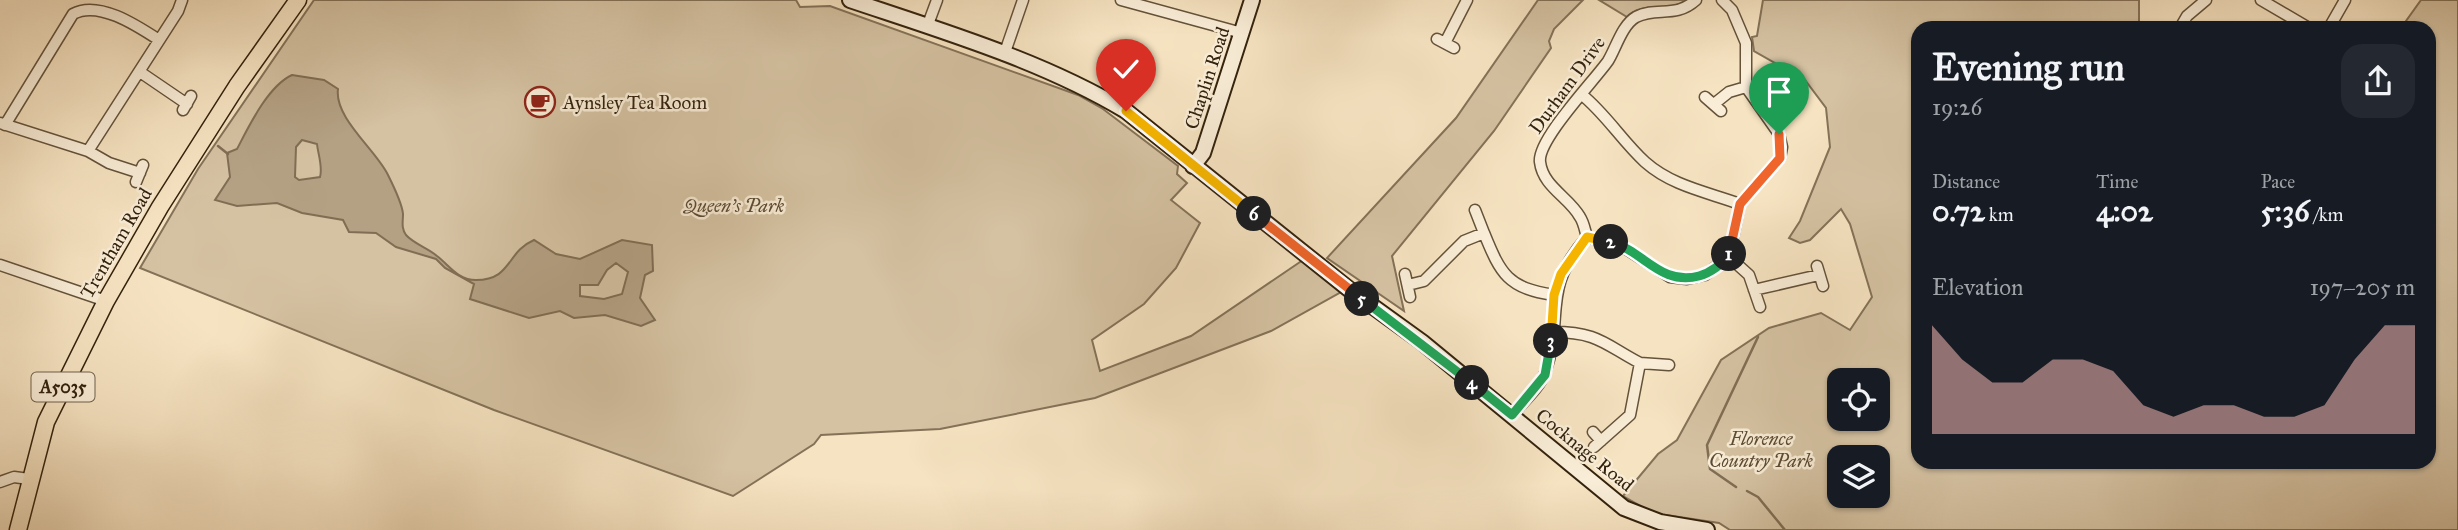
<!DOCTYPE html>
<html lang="en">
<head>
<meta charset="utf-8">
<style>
  body { margin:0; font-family:"IM FELL Great Primer",serif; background:#242831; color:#f1f3f6; height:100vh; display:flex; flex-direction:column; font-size:26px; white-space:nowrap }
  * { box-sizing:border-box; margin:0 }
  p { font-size:23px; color:#9ea1a6 }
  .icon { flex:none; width:38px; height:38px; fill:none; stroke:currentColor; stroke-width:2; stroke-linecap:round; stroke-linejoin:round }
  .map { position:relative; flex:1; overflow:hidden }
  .drawer { position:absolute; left:1911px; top:21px; width:525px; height:448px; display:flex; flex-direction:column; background:#171b24; border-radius:21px; box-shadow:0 2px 5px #0004 }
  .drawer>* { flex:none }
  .tools { position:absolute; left:1827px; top:368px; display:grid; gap:14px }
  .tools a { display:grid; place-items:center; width:63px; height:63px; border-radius:14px; background:#171b24; box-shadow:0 2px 5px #0004; font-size:35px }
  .pin { position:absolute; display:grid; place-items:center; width:60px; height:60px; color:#fff; margin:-72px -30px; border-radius:50% 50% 50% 0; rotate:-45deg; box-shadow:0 0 7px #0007 }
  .pin .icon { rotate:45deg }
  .km { position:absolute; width:35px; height:35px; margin:-18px; border-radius:50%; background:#222; color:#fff; font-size:19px; line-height:35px; text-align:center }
  .round { display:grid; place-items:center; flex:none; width:74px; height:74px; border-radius:21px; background:#242831 }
  .overview { display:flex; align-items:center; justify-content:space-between; height:119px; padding:0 21px }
  h1 { font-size:38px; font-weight:800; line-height:52px }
  .metrics { display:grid; grid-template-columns:repeat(3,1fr); gap:10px; height:119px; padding:7px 21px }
  .metrics div { display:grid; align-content:center }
  .metrics b { font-size:30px; font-weight:800 }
  .metrics small { font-size:19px; font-weight:400 }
  .metrics p { font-size:19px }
  .chart { height:196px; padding:14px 21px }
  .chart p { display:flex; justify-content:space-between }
  .chart svg { width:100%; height:126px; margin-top:7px; fill:#c59692; opacity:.7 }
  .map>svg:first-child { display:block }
  .green { fill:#d5c2a2; stroke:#847258; stroke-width:2; fill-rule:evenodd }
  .water { fill:#b4a184; stroke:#806e54; stroke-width:2; fill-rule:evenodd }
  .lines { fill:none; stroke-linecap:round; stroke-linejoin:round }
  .stream { stroke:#806e54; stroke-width:2.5 }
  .street-casing { stroke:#64523a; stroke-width:13 }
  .secondary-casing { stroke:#33220d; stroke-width:18 }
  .primary-casing { stroke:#33220d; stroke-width:19 }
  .street { stroke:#f9edd7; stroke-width:10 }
  .secondary { stroke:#f9edd7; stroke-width:14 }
  .primary { stroke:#f6e3c1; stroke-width:16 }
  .split-1-casing { stroke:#fff; stroke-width:14 }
  .split-2-casing { stroke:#fff; stroke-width:14 }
  .split-3-casing { stroke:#fff; stroke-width:14 }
  .split-4-casing { stroke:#fff; stroke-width:14 }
  .split-5-casing { stroke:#fff; stroke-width:14 }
  .split-6-casing { stroke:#fff; stroke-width:14 }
  .split-7-casing { stroke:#fff; stroke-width:14 }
  .split-1 { stroke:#f0652b; stroke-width:9 }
  .split-2 { stroke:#22a559; stroke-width:9 }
  .split-3 { stroke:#f5b400; stroke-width:9 }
  .split-4 { stroke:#22a559; stroke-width:9 }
  .split-5 { stroke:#22a559; stroke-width:9 }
  .split-6 { stroke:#f0652b; stroke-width:9 }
  .split-7 { stroke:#f5b400; stroke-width:9 }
  .labels { text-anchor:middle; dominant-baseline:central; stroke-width:5; stroke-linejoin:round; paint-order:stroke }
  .shield { fill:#f9edd7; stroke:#6e5f4a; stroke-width:2 }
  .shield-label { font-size:18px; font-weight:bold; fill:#33220d }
  .street-label { font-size:19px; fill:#33220d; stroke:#f9edd7 }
  .poi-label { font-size:19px; fill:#33220d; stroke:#f9edd7; text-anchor:start }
  .park-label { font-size:19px; font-style:italic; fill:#5c4a32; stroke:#f9edd7 }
</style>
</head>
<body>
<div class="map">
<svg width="2458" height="530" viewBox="0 0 2458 530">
  <rect width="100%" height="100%" fill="#f6e3c1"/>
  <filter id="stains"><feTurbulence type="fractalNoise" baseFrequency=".00286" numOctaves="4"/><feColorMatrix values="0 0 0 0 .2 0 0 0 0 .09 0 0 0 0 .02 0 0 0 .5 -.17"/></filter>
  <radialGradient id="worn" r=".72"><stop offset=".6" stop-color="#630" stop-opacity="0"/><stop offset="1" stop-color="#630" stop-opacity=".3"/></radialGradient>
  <path class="green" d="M314 0H796L800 7 830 6 1078 95 1103 109 1178 166 1177 174 1187 183 1171 200 1200 223 1176 268 1144 304 1092 340 1100 371 1191 336 1303 260 1341 292 1271 331 1095 398 940 429 821 435 814 444 733 496 494 410 140 268 198 169Z
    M1538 0H1583L1554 29 1549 41 1551 48 1494 131 1392 256 1404 311 1327 258 1456 118Z
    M1599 0H1686C1669 14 1642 0 1627 17Z
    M1763 0H2139V28H1918V462H2429V28H2401L2421 0H2458V530H1730L1719 523 1653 513 1623 496 1658 454 1677 440 1721 360 1769 328 1821 313 1850 330 1872 297 1850 224 1841 209 1810 240 1800 243 1789 238 1800 221 1830 147 1826 108 1805 80 1754 51 1752 37 1757 36ZM1839 380H1878V418H1839ZM1839 457H1878V495H1839Z"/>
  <path class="water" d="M292 75 324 80 338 89C334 118 376 150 388 175 393 185 402 203 403 214 403 222 401 228 406 235 414 244 428 248 437 256 450 266 458 280 476 280 512 280 506 252 534 240L556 254 580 259 622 240 652 245 653 271 645 275 640 298 655 320 641 326 605 315 574 318 560 311 529 318 470 299 474 284 445 268 436 259 396 247 376 233 349 232 343 220 302 213 277 203 237 206 215 200 230 177 227 153 237 149C249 126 268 86 292 75ZM302 140 317 144C318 154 323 167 320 177L299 180 295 177 296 147ZM616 263 628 272 622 294 604 299 580 296V285H598L607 270Z"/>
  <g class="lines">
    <path class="stream" d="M218 146 228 154
      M1736 487 1710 469 1707 445 1758 337
      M1747 491 1758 497 1785 530"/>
    <g class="street-casing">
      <path id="street" d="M1121 0 1242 33
        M2261 0 2309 28
        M927 27 937 0
        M2180 28 2187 16 2206 0
        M2329 28 2345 0
        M1437 39 1454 48
        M1445 43 1467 0
        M1004 55 1023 0
        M140 72 187 104
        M1581 94C1606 114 1622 141 1645 162 1672 186 1707 192 1740 204
        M1705 97 1721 111
        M1714 104 1729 92 1746 87
        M183 110 191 96
        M0 123 88 151 178 11 182 0
        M5 125 73 14C98 0 136 25 159 40
        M88 151 109 163 140 173
        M136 182 143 165
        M1475 210 1484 233
        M1587 237 1620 245 1670 277 1687 279 1705 275 1729 257 1740 204 1780 158 1782 147 1779 134 1746 87V43L1732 10 1722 0
        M1729 257 1749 275 1760 307
        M0 265 106 301
        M1817 266 1823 286
        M1405 274 1410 297
        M1408 285 1424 281 1464 241 1484 233C1501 275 1508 288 1554 295
        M1754 290 1819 275
        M1553 332C1598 332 1604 344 1640 363L1630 415 1594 447
        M1640 363 1669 365
        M1512 415C1522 403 1540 387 1545 373 1565 317 1540 290 1587 237 1585 231 1584 223 1580 217 1569 197 1543 187 1540 162 1537 140 1594 81 1608 61 1616 48 1622 25 1636 17 1657 6 1675 19 1696 0
        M1593 432 1601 441
        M0 482 14 477 29 479"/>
    </g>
    <g class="secondary-casing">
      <path id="secondary" d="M850 0C942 31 1043 61 1126 111L1350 290 1422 342 1624 508 1660 522 1707 530
        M1193 166 1203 153 1252 0"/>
    </g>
    <g class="primary-casing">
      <path id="primary" d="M18 530 46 422 106 301 160 207 237 86 298 0"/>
    </g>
    <use href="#street" class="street"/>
    <use href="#secondary" class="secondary"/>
    <use href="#primary" class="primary"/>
  </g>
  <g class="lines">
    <g class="split-1-casing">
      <path id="split-1" d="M1729 254 1740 204 1780 158 1779 134"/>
    </g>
    <g class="split-2-casing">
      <path id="split-2" d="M1611 242C1644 251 1660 286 1699 276 1710 273 1723 264 1729 254"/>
    </g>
    <g class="split-3-casing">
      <path id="split-3" d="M1551 341 1554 295 1561 274 1587 237 1611 242"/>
    </g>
    <g class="split-4-casing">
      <path id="split-4" d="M1472 383 1512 415 1545 375 1551 341"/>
    </g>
    <g class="split-5-casing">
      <path id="split-5" d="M1362 299 1472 383"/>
    </g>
    <g class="split-6-casing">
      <path id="split-6" d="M1254 214 1362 299"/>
    </g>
    <g class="split-7-casing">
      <path id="split-7" d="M1126 111 1254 214"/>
    </g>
    <use href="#split-1" class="split-1"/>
    <use href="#split-2" class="split-2"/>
    <use href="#split-3" class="split-3"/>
    <use href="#split-4" class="split-4"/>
    <use href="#split-5" class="split-5"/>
    <use href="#split-6" class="split-6"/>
    <use href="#split-7" class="split-7"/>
  </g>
  <defs>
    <g id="cafe-ring" transform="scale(1.575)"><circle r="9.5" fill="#f9edd7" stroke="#8f2418" stroke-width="1.5"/><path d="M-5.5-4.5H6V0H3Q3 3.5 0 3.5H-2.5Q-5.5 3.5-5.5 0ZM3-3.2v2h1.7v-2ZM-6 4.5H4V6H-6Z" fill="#8f2418"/></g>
  </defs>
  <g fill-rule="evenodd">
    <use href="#cafe-ring" x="540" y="102"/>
  </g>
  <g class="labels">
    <rect class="shield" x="31.5" y="372.5" width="63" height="29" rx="5"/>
    <g class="shield-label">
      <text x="63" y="387">A5035</text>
    </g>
    <g class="street-label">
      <text transform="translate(1207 78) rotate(-72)">Chaplin Road</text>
      <text transform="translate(1567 85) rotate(-54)">Durham Drive</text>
      <text transform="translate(116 243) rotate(-60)">Trentham Road</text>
      <text transform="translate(1585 450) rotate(39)">Cocknage Road</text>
    </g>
    <g class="poi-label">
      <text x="563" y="102">Aynsley Tea Room</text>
    </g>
    <g class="park-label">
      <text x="734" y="205">Queen's Park</text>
      <text x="1761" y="438">Florence<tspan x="1761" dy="22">Country Park</tspan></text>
    </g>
  </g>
  <rect width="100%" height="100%" filter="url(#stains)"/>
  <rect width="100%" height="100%" fill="url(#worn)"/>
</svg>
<div class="tools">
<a><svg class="icon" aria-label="locate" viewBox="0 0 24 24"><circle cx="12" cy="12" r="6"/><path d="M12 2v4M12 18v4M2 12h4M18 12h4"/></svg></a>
<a><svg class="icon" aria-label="layers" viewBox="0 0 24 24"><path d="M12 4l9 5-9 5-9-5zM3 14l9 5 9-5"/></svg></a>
</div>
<div class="pin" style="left:1779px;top:134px;background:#1e9e55"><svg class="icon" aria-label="arrive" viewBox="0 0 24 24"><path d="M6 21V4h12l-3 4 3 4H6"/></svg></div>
<div class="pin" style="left:1126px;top:111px;background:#d93025"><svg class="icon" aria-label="check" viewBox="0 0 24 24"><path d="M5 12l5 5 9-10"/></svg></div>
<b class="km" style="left:1729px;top:254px">1</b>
<b class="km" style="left:1611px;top:242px">2</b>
<b class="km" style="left:1551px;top:341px">3</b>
<b class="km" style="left:1472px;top:383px">4</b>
<b class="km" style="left:1362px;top:299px">5</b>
<b class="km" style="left:1254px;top:214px">6</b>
<section class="drawer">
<div class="overview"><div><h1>Evening run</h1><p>19:26</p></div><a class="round"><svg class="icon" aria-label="share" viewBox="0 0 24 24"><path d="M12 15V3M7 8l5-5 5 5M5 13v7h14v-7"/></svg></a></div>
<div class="metrics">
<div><p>Distance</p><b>0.72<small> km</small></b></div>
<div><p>Time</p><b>4:02</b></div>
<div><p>Pace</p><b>5:36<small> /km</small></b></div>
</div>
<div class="chart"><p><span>Elevation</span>197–205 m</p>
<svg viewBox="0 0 160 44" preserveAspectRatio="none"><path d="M0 44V6L10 18L20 26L30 26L40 18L50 18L60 22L70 34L80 38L90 34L100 34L110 38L120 38L130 34L140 18L150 6L160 6V44z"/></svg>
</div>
</section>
</div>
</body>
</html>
